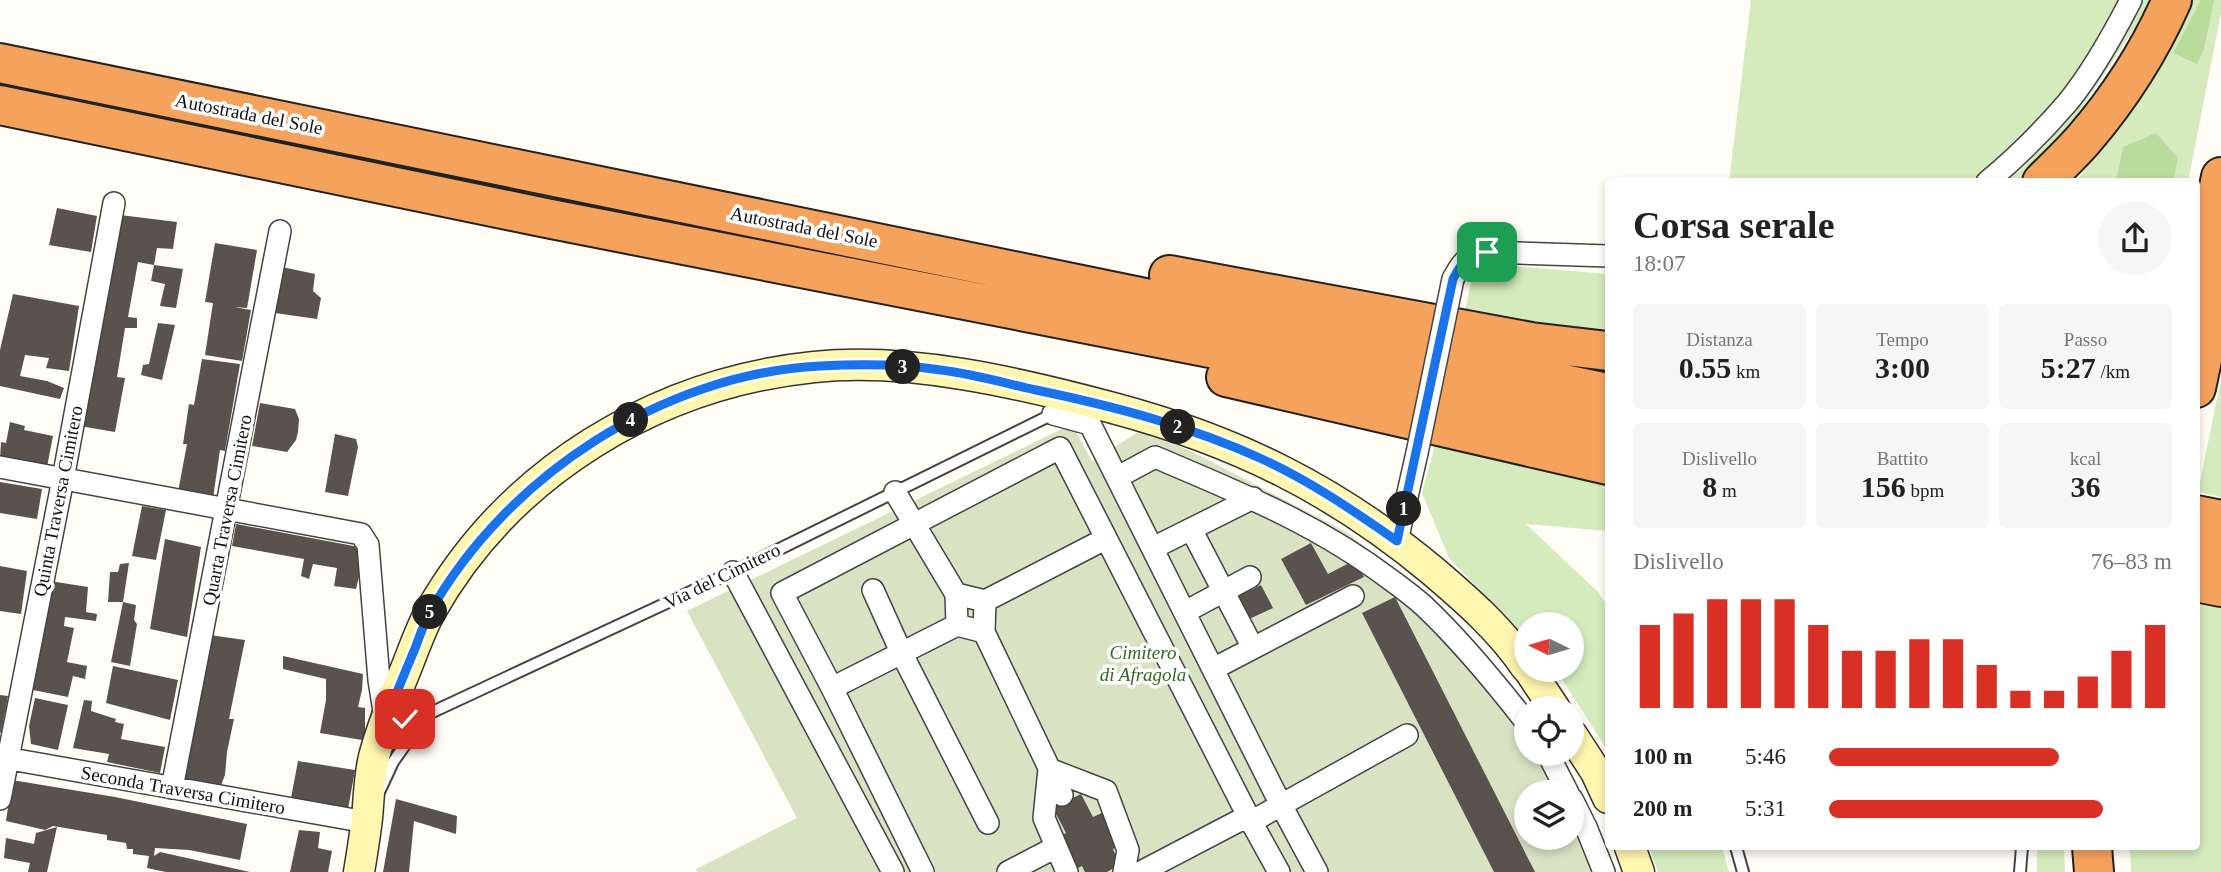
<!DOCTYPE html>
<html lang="it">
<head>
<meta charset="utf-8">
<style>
  body { margin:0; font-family:Georgia,serif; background:#f6f6f6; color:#222; height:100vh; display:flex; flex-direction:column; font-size:26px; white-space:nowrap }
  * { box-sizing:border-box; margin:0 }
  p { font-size:23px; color:#767676 }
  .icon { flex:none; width:38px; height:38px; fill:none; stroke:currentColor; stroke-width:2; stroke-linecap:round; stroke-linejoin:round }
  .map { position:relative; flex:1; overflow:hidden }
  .drawer { position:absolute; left:1605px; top:178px; width:595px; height:672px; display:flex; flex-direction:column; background:#fff; border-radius:7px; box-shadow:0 4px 10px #0003 }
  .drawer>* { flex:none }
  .needle { width:46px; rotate:275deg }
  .controls { position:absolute; left:1514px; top:612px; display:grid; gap:14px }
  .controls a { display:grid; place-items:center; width:70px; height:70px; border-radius:50%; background:#fff; box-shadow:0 4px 10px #0003; font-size:35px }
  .pin { position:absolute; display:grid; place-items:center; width:60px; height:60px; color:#fff; margin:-30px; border-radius:14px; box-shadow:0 4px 10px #0006 }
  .km { position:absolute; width:35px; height:35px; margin:-18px; border-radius:50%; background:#222; color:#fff; font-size:19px; line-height:35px; text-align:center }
  .round { display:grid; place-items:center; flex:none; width:74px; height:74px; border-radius:37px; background:#f6f6f6 }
  .headline { display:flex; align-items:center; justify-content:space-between; height:119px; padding:0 28px }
  h1 { font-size:38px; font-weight:600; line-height:52px }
  .stats { display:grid; grid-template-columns:repeat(3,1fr); gap:10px; height:119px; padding:7px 28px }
  .stats div { display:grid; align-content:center; border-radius:7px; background:#f6f6f6; text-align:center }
  .stats b { font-size:30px; font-weight:600 }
  .stats small { font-size:19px; font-weight:400 }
  .stats p { font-size:19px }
  .chart { height:196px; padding:14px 28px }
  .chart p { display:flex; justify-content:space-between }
  .chart svg { width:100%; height:126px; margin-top:7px; stroke:#d93025; stroke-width:6 }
  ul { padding:0 28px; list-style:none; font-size:23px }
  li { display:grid; grid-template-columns:112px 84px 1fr; align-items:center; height:52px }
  li i { height:18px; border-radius:9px; background:#d93025 }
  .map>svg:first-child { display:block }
  .green { fill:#d5ebbd }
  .forest { fill:#b9dc9c }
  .cemetery { fill:#d9e3c4; fill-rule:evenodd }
  .building { fill:#5a524d }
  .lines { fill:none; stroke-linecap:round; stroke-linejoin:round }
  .lane-casing { stroke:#444; stroke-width:14 }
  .street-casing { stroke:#444; stroke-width:24 }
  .secondary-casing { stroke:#333; stroke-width:33 }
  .highway-casing { stroke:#222; stroke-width:42 }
  .lane { stroke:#fff; stroke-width:10 }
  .street { stroke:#fff; stroke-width:21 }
  .secondary { stroke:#fff6b0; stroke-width:30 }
  .highway { stroke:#f5a25d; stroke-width:38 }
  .street-bridge-casing { stroke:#444; stroke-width:24; stroke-linecap:butt }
  .street-bridge { stroke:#fff; stroke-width:21 }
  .route-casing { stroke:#fff; stroke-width:14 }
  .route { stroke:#1a73e8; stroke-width:9 }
  .labels { text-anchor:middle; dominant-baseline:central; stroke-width:7; stroke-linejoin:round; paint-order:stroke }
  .street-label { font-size:19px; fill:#111; stroke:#fff }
  .park-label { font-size:19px; font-style:italic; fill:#2f6b1f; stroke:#fff }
</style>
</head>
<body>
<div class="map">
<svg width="2221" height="872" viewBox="0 0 2221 872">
  <rect width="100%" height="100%" fill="#fffdf5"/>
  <path class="green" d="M1751 0H2125L2095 60 1988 172 1974 182H1729Z
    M2143 0H2153L2056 147 2020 182H2004L2031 159 2126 28Z
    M2184 0H2221V13L2188 182H2076L2143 90Z
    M1486 264 1608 274V330L1577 329 1464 315 1472 279Z
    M2221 379V497L2198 492Z
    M1438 434 1608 471V531L1526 524 1598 592 1608 607V751L1556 670H1572V625H1526V638L1449 558 1422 493Z
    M2196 595 2221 602V872H2131L2130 847H2196Z
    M1649 847H1722L1729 872H1658Z
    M2037 847H2064L2065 872H2037Z"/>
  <path class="forest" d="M2201 0H2214L2204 49 2197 64 2173 53Z
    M2156 133 2178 158 2173 182H2116L2123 147Z"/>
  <path class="cemetery" d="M1072 424 1092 461 1140 431 1191 451 1348 533 1436 605 1526 709V754H1557L1612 872H697L696 869 797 818 687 611ZM1526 793H1572V838H1526Z"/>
  <path class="building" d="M57 208 97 216 91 252 49 245Z
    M120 215 177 222 173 249 157 248 154 265 138 262 128 317 137 318V328H125L117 377 125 378 115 432 80 426Z
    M215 243 257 250 247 308 234 307 251 310 242 361 205 355 213 303 205 302Z
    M154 265 183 269 176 308 160 306 165 284 151 281Z
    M282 267 315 274 313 291 321 298 317 319 275 313Z
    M13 294 79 306 69 371 46 368 49 358 25 355 20 376 47 381 64 388 60 399 0 386V350Z
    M158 323 175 325 162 380 141 375 143 365 149 364Z
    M202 359 240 364 225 451 220 450 213 498 178 492 187 444H183L189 404 194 405Z
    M260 403 295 409 299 419 298 432 296 440 287 452 252 446Z
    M10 422 25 426 24 430 53 436 47 467 0 459 1 442 6 443Z
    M335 434 356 439 358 447 348 496 325 492Z
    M0 482 42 489 37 519 0 513Z
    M142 506 166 510 156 560 132 556Z
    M236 524 359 547 360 573 356 589 334 586 337 568 313 564 309 579 301 576 304 559 232 546Z
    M165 539 201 547 187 637 150 629Z
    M1311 543 1328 574 1355 560 1364 577 1306 605 1281 559Z
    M129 563 123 602H108L110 572H118L120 564Z
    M0 566 27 571 21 614 0 611Z
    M50 581 88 587 86 612 97 614 96 621 65 617 64 626 74 628 67 662 87 666 85 679 73 676 68 697 28 689Z
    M1261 585 1273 608 1247 620 1236 597Z
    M1395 597 1535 872H1494L1362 613Z
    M123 602 136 605 134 620 137 624 130 666 111 662Z
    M210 635 245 640 229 719H234L227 752 225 775 221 785 213 787 181 780Z
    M283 656 363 674 362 690 358 707 365 708V733L362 740 320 733 326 700V679L283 669Z
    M113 666 178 680 170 720 106 703Z
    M0 695 8 696 1 733 0 732Z
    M35 698 68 705 58 750 31 744 29 726Z
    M84 700 92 701 91 711 116 719 115 722 124 724 121 739 165 747 160 773 107 762 109 754 73 748Z
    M298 761 355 770 348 809 291 798Z
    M12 780 115 797 247 824 240 860 189 850 155 848 154 856 160 852 250 872H166L147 868 149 856 133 854V849H127L126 843 107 840V835L53 826 45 830 6 821Z
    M1081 794 1093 817 1104 812 1121 845 1113 849 1117 858 1114 868 1107 872H1085L1082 866 1074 870 1057 838 1066 833 1053 808Z
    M396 799 457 816 456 834 414 821 409 872H383Z
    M57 827 47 872H28L30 863 4 858 6 838 34 844 36 833Z
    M299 830 320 832 318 848 332 851 328 872H290Z"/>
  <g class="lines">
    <g class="lane-casing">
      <path id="lane" d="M390 719 426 715 733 572 1053 414
        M380 790 393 762 426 715
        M1736 847 1743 872
        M2020 872 2022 847"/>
    </g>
    <g class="street-casing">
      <path id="street" d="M1987 182C2016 158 2044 130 2068 102 2093 71 2113 35 2131 0
        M1453 279C1463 260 1466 257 1487 252L1608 256
        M1053 414 1090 424 1281 805 1251 822
        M0 467 361 534 368 545 379 680 385 718
        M1118 477 1155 457C1240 493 1317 524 1391 580 1402 588 1414 597 1424 606 1462 642 1494 681 1526 722
        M895 492 956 594 985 601 984 632 957 625 956 594
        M1191 529 1253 648
        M1397 541 1417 453
        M1153 548 1253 498
        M733 572 893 872
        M873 590 901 652 988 823
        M985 601 1105 539
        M1185 612 1250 577
        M984 632 1062 795
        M1213 669 1353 596
        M832 688 957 625
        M1548 754 1568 793
        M0 757 366 822
        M172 788 280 231
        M0 799 63 479 114 203
        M1572 799 1586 827 1604 872
        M923 872 832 688 782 593 1060 448 1248 816
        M1008 872 1056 847
        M1067 872 1044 818 1049 769 1106 791 1128 850 1124 872
        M1141 872 1248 816 1279 872
        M1317 872 1281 805 1407 735"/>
    </g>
    <g class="secondary-casing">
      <path id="secondary" d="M1529 670 1555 709
        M1572 735 1596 772 1608 798
        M1630 847 1639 872
        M359 872C362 854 365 836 367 818 369 798 369 777 374 757 381 729 392 703 403 676 412 655 419 632 430 612 509 472 656 383 814 367 910 357 1020 383 1113 408 1237 441 1336 490 1434 572 1468 601 1501 630 1526 667"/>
    </g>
    <g class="highway-casing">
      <path id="highway" d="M0 63 1608 393
        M0 105 546 218 1608 426
        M2042 182C2056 168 2071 154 2084 139 2120 97 2150 50 2172 0
        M1169 275 1531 342 1608 351
        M2196 297 2221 177
        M1226 377 1608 465
        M2196 388 2221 270
        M2196 515 2221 520
        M2196 545 2221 551
        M2196 582 2221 587
        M2092 847 2094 872"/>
    </g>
    <use href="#lane" class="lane"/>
    <use href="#street" class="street"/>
    <use href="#secondary" class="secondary"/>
    <use href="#highway" class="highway"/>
    <g class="street-bridge-casing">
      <path id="street-bridge" d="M1417 453 1453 279"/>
    </g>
    <use href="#street-bridge" class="street-bridge"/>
  </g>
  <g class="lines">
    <g class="route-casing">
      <path id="route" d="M405 719H386C396 694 406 670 416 646 420 635 424 623 430 612 507 476 662 374 820 366 859 364 902 364 941 370 973 374 1005 383 1036 390 1113 406 1190 426 1262 459 1310 481 1354 511 1397 541L1453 279C1463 260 1466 257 1487 252"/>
    </g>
    <use href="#route" class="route"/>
  </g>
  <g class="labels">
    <g class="street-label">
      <text transform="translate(249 114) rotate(11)">Autostrada del Sole</text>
      <text transform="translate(804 227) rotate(11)">Autostrada del Sole</text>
      <text transform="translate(58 501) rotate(-79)">Quinta Traversa Cimitero</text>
      <text transform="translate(227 510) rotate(-79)">Quarta Traversa Cimitero</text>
      <text transform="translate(722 576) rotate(-26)">Via del Cimitero</text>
      <text transform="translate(183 790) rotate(10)">Seconda Traversa Cimitero</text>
    </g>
    <g class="park-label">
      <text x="1143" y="652">Cimitero<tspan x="1143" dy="22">di Afragola</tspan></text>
    </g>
  </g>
</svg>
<div class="controls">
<a><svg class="needle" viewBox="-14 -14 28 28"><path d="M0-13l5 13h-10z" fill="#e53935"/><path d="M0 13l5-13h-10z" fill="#767676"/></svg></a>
<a><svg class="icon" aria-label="locate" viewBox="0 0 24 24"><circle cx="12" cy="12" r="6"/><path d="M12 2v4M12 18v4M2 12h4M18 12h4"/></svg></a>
<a><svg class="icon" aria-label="layers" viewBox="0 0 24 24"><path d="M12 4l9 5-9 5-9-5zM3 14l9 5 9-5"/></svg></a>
</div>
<div class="pin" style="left:1487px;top:252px;background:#1e9e55"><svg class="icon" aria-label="arrive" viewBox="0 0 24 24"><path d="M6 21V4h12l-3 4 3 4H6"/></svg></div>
<div class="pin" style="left:405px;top:719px;background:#d93025"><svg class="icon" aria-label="check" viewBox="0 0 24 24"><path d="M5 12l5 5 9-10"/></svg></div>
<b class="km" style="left:1404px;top:509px">1</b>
<b class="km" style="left:1178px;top:427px">2</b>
<b class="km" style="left:903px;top:367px">3</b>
<b class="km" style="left:631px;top:420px">4</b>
<b class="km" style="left:430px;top:612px">5</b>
<section class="drawer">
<div class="headline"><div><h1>Corsa serale</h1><p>18:07</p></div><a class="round"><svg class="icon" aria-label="share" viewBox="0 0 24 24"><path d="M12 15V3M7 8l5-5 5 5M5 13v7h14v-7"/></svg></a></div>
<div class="stats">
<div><p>Distanza</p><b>0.55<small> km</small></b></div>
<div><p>Tempo</p><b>3:00</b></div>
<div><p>Passo</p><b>5:27<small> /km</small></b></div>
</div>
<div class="stats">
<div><p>Dislivello</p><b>8<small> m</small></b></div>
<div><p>Battito</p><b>156<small> bpm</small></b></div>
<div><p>kcal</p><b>36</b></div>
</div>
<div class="chart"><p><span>Dislivello</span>76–83 m</p>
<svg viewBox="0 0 160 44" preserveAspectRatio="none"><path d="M5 44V15M15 44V11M25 44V6M35 44V6M45 44V6M55 44V15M65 44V24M75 44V24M85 44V20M95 44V20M105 44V29M115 44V38M125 44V38M135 44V33M145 44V24M155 44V15"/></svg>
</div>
<ul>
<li><b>100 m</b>5:46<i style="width:67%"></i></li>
<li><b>200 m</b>5:31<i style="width:80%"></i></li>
</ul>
</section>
</div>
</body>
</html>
